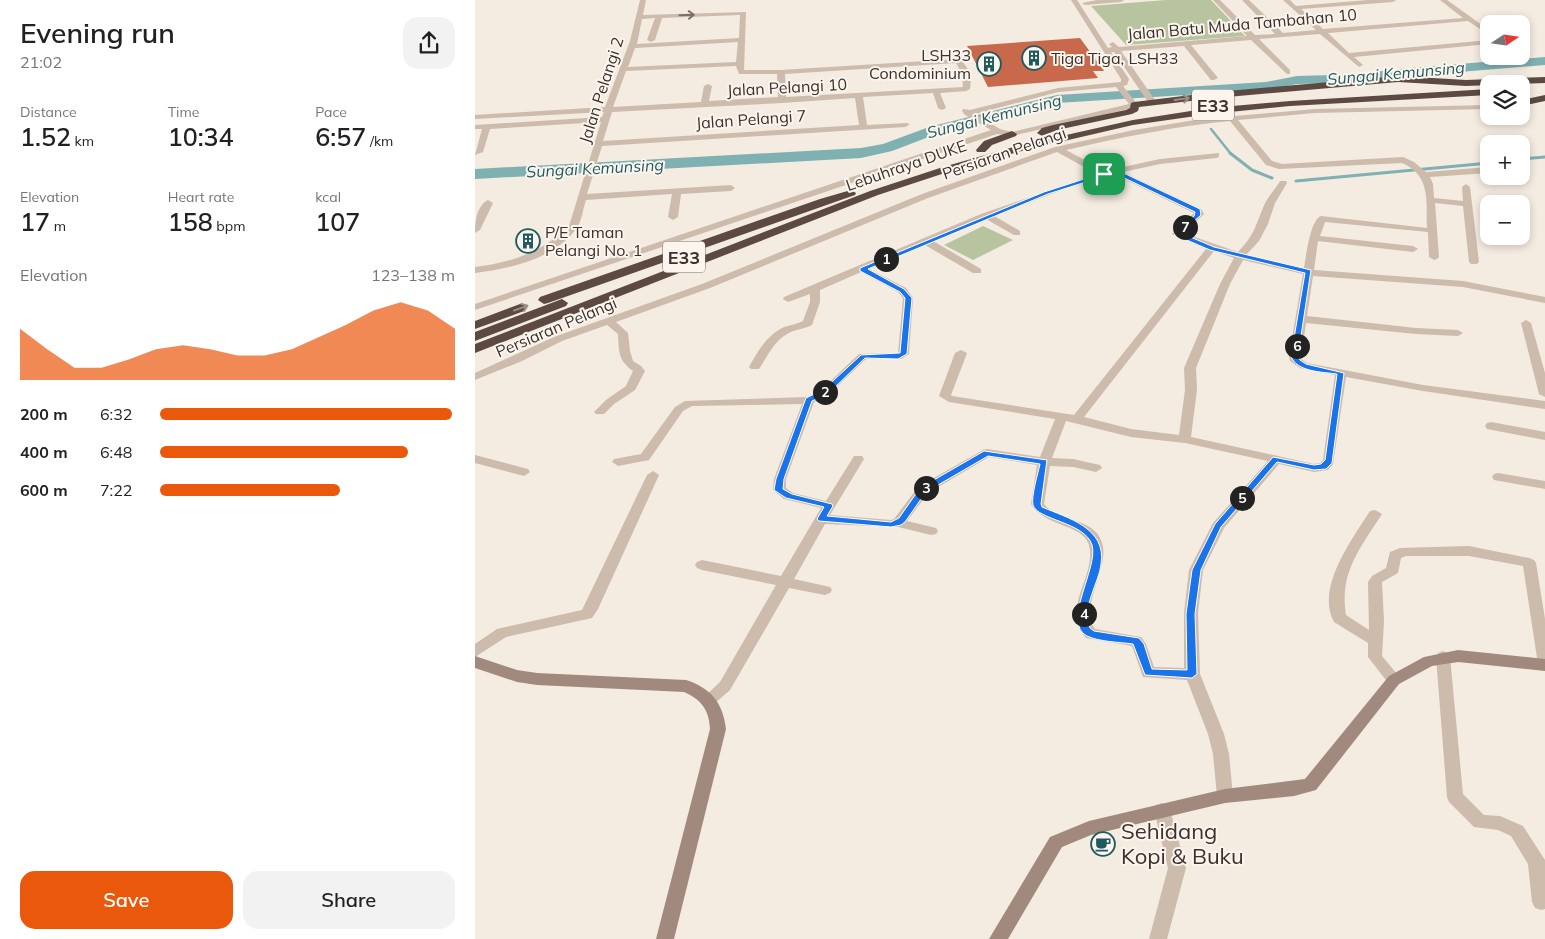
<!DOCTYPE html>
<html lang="en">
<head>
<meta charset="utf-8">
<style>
  body { margin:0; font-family:Mulish,sans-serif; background:#f2f2f2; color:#202124; height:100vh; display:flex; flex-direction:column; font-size:19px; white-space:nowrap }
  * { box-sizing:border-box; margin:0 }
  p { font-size:16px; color:#757577 }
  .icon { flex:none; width:28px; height:28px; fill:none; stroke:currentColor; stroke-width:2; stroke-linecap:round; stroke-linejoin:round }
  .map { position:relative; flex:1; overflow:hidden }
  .panel { display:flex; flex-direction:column; background:#fff; width:475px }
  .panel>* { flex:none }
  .needle { width:32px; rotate:77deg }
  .tools { position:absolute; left:1005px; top:15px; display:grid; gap:10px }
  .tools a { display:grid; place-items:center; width:50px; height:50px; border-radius:10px; background:#fff; box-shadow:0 2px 8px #0003; font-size:25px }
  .pin { position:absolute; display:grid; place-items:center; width:42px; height:42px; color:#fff; margin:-21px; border-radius:10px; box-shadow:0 2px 8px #0006 }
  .km { position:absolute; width:25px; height:25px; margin:-12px; border-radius:50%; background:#222; color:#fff; font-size:14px; line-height:25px; text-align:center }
  .round { display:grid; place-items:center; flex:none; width:52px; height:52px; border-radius:15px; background:#f2f2f2 }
  .head { display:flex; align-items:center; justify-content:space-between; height:85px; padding:0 20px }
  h1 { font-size:28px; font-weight:600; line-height:38px }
  .stats { display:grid; grid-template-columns:repeat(3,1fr); gap:8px; height:85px; padding:5px 20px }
  .stats div { display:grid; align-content:center }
  .stats b { font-size:25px; font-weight:600 }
  .stats small { font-size:14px; font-weight:400 }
  .stats p { font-size:14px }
  .chart { height:140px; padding:10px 20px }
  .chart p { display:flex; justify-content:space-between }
  .chart svg { width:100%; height:90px; margin-top:5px; fill:#ea580c; opacity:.7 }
  .action { display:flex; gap:10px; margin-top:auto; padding:10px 20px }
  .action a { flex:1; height:58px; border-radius:15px; background:#ea580c; color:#fff; font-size:20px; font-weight:600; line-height:58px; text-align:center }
  .action a+a { background:#f2f2f2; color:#202124 }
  ul { padding:0 20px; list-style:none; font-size:16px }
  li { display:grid; grid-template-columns:80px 60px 1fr; align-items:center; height:38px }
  li i { height:12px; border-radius:6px; background:#ea580c }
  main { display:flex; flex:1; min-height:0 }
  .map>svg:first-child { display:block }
  .green { fill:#b8c4a0 }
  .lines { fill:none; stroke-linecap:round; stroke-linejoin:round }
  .stream-far1 { stroke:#7fb0b2; stroke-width:2.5 }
  .stream { stroke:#7fb0b2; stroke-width:3 }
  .river { fill:#7fb0b2; fill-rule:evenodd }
  .building { fill:#c8694b }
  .street { fill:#cdbbac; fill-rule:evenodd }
  .secondary { fill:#a18a7d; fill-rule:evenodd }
  .highway { fill:#5c4a42; fill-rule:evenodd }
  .oneway { stroke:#7d6f65 }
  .oneway2 { stroke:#9c8e87 }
  .route { fill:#1a73e8; stroke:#fff; fill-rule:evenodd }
  .labels { text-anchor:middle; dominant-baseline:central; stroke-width:4; stroke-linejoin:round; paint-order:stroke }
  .far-street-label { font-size:16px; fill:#3b302b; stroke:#fbf5ee }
  .far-poi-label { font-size:16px; fill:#3b302b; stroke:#fbf5ee; text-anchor:start }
  .far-water-label { font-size:16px; font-style:italic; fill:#1f5a5e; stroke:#fbf5ee }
  .shield { fill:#fbf5ee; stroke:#756b66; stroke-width:1 }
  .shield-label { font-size:18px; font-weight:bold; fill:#3b302b }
  .near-poi-label { font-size:22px; fill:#3b302b; stroke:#fbf5ee; text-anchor:start }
</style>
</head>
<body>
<main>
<section class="panel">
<div class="head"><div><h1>Evening run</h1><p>21:02</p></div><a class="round"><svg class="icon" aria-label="share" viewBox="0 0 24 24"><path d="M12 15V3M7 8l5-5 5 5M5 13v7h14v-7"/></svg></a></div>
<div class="stats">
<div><p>Distance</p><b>1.52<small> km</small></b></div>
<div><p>Time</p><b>10:34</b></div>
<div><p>Pace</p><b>6:57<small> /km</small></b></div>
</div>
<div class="stats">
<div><p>Elevation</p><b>17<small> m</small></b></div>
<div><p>Heart rate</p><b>158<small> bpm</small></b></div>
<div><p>kcal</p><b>107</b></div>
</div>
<div class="chart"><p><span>Elevation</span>123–138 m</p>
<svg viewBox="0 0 160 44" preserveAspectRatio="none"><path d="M0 44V19L10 29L20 38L30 38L40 34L50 29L60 27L70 29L80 32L90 32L100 29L110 23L120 17L130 10L140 6L150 10L160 19V44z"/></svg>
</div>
<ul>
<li><b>200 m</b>6:32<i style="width:99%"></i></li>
<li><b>400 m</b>6:48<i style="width:84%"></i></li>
<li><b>600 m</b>7:22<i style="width:61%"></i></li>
</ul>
<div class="action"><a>Save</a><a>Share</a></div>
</section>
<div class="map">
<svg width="1070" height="939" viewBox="0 0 1070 939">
  <rect width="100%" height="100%" fill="#f4ebe1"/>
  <path class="green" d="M691 0H736L770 36 651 45 616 6Z
    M508 226 538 240 498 260 469 245Z"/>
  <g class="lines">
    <path class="stream-far1" d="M736 129 756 154"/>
    <path class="stream" d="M755 153 777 170 797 178
      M1046 159 1070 157
      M821 181 1014 163"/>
    <path class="river" d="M1070 57V65L912 78 892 82 822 84 791 90 582 103 464 133 417 151 386 158 0 179V169L386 148 408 144 454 127 582 95 791 82 822 76 892 74 912 70Z"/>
  </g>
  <path class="building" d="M605 38 629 71H618L623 78 513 87 492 46Z"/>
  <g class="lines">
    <path class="street" d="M165 0H171L168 15 271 12 269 70H306L483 59C494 65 497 77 495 89L491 91 465 93 471 108 467 110 463 108 458 93 388 97 392 125 433 123 434 125 430 127 127 146 112 194 256 185 260 188 256 191 206 194 203 217 198 220 193 217 197 194 111 200C108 208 107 222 101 229 79 259 34 269 0 273V267C35 263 68 252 94 226L126 122 15 129 8 152 0 155 7 129H0V125L127 117 129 112 0 119V115L130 107 155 41ZM265 15 264 38 162 44 167 19 180 18 172 40 176 42 180 40 187 18ZM263 42 261 62 153 67 160 48ZM481 63 487 74 488 87 311 97 310 74ZM261 66 264 74H302L303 97 234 101 237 86 233 84 229 86 226 102 138 107 151 71ZM380 98 384 125 128 141 137 112 307 103Z
      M596 0H602L633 48 637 47 634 44 638 42 644 47 772 36 738 0H745L780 35 800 34 767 0H774L808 33 841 30 808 0H815L821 6 893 0H921L918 2 826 9 848 29 988 18 965 0H972L1014 30V35L993 21 853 33 874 53 1014 40V44L879 57 888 65 884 67 845 34 784 39 815 70V74H812L776 40 716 45 743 78 739 80H736L709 46 646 51 680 100 676 102H673L639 52H636L654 79 652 85 648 86 663 105 662 107 537 136 522 134 0 310V304L516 130 490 115 487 111 488 109 495 110 583 88 646 82V79ZM641 87 654 104 537 132 525 129 500 114 583 92Z
      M622 0H649L646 2 610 5 607 3Z
      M1014 105 1012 109 840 113 763 120 797 161 807 164 928 157 939 162 951 172 1014 167V173L955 177 958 184 959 198 988 201 987 187 991 184 995 187 1004 262 1002 264H996L994 262 988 206 960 203 964 257 962 259 959 260 954 257 953 232 850 222 845 236 938 246 943 249 938 252 843 241 839 270 988 281 1070 297V303L988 287 838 276 832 316 941 328 983 330 988 333 983 336 941 334 831 323 826 359 832 363 948 385 1070 401V409L948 391 871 377 858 464 853 470 839 472 804 464 749 528 728 570 723 613 725 674 749 734 754 754 758 796 756 801 750 803 744 801 742 796 738 754 733 734 712 680 668 677 657 646 611 638C585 606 622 577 614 545 608 524 570 527 556 504L562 465 514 457 453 493 432 521 461 528 463 531 461 534 456 535 423 527 350 524 319 579 355 587 357 590 355 593 350 595 314 588 255 690 239 704 234 706 229 704 226 700 245 682 301 585 227 570 222 568 220 565 222 562 227 560 306 576 346 508 309 499 298 490 299 479 327 404 217 406 208 411 174 460 143 466 137 462 139 459 166 454 200 407 210 401 332 397 346 390 384 354 423 353 428 298 423 292 386 272 345 290V302L337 325C331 328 324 329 318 331 300 338 294 354 284 369H276L274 367C283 351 292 335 309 327 315 325 322 324 328 321L335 302V294L313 302 308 299 309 297 506 214 622 174 582 152 453 198 235 288 141 322 153 333 155 351 158 361 166 366 170 371 160 390 139 404 129 414H121L119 412 131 400 151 386 158 371C143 360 144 352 143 334L132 325 87 341 47 361 0 380V373L79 337 227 284 447 194 580 147 659 130 726 119 840 109ZM755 121 791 165 804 169 927 163C956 175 951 201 952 228L846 216C835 220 831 257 829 268L771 255 784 241 793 224 800 203 812 183 811 181H805L804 183C799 190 794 196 790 203 780 226 781 233 763 252L708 233 727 216 729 214 726 209 648 172 685 164 741 158 744 157V153L685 159 630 171 591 150C645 138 699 126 755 121ZM639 174 719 213 697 234 731 249 599 415 477 396 476 395 492 353 486 350 480 353 464 396 474 402 580 419 565 457 512 449 508 450 443 487 419 519 416 520 355 515 389 459 387 456H379L351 501 318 493 311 488V479L339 402 354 394 391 359H426L434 354 438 298 431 288 394 269 450 245 498 273H506V269L458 241 511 219 539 235H545V231L519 216 592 188ZM739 251 759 258 745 284 709 368 710 390 704 435 656 429 609 417ZM768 260 828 274 814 356 815 361 825 368 860 375 848 460 845 463 839 464 716 437 722 390 721 368 755 284ZM591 421 656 437 710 443 793 461 738 523 714 570 709 613V668L679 667 671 644 666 637 620 629C604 610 632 571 628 547 623 516 584 524 569 504L575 466 598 467 621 472 627 468 625 465 598 459 577 458Z
      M13 200 18 203 5 230 0 233C0 222 2 205 13 200Z
      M1051 320 1056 323 1070 373V397L1064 394 1046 323Z
      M1016 422 1070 432V440L1012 429 1010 426 1012 423Z
      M0 455 53 469 55 472 49 476 0 463Z
      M178 471 184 475 123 609 117 618 31 637 0 657V644L22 629 107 610 172 475Z
      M1023 473 1070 481V489L1019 480 1017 477 1019 474Z
      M900 510 907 514C885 548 864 573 871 615L894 630 893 582 897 576 911 568 915 552 925 548 994 546 1054 558 1059 560 1061 563 1070 619V670L1065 668 1063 664 1048 566 994 556H931L926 558 923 573 907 582 909 621 907 656 927 680 924 684 919 686 914 684 893 657V643L859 622C840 588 878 538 895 511Z
      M968 651 973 653 975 657 988 794 1009 815 1025 816 1048 826 1068 857 1070 860V909L1066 910 1060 908 1057 902 1053 864 1036 836 1023 830 999 827 974 802 972 797 961 657 963 653Z
      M687 803 693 805 695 810 711 868 692 939H674L693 868 679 810 681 805Z"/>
    <path class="secondary" d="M983 650 1070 659V671L983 662 957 666 924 684 841 790 819 796 750 803 616 835 587 847 533 939H514L575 837 614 821 750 789 830 779 914 676 949 657Z
      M0 656 42 670 62 673 211 680C236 688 248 703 251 729L199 939H181L235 729C234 710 227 700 209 692L62 685 42 682 0 668Z"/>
    <path class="highway" d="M923 76 991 80 1070 77V83L991 86 923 82 741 98 664 107 663 111 657 114 582 130 567 136 562 133 567 128 578 125 651 110 655 108 656 103 659 102 741 92Z
      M1014 89V95L815 106 735 114 658 125 550 150 476 171 403 195 0 353V344L395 191 468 167 542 146 658 120 735 108 815 101Z
      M1070 95V101L1046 106V100Z
      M1014 103V109H1009V105Z
      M537 131 542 134 541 136 517 145 510 152H502L501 150 509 141Z
      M376 190 381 193 380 195 73 303 69 304 63 300 65 297 345 199Z
      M87 299 93 303 91 306 0 341V332Z
      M45 304 49 305 51 308 49 311 0 329V321Z"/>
  </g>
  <defs><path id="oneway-shaft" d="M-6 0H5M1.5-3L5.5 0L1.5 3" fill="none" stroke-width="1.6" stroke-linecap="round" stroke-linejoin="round" transform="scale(1.25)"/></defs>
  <use class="oneway" href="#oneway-shaft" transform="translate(212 15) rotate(-2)"/>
  <g class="oneway2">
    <use href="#oneway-shaft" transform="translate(707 99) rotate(-8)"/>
    <use href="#oneway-shaft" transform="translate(46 308) rotate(-20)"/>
  </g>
  <path class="route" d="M640 169 725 209 726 215 706 233 739 247 836 270 823 356 825 360 831 364 869 373 857 463 851 469 839 470 802 462 746 527 726 570 720 614 722 674 717 678 670 675 658 644C644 642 625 642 612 636 586 623 624 567 617 545 610 522 562 520 558 505 556 497 563 473 565 464L513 456 451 492 430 522 426 525 416 527 344 521 342 519 349 507 311 498 299 490 301 479 331 398 348 390 386 355 425 353 430 298 425 292 385 271V268L569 192ZM639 173 720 212 719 216 700 233V235L735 250 830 273 816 356C821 372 848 372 862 374L850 460 846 464 839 465 798 457 740 524 717 570 711 614 712 670 677 669 669 644 664 638 619 631 615 628C611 618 613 604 617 594 620 584 625 574 626 564 632 528 593 518 567 507L566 504 572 460 509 451 445 488 424 518 416 522 352 516 358 506 357 504 317 494 308 489 309 479 337 401 353 394 390 358 423 359 432 354 437 298 429 289 393 269 573 194Z"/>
  <defs>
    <g id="building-ring" transform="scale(1.25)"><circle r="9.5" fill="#fbf5ee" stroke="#1f5a5e" stroke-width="1.5"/><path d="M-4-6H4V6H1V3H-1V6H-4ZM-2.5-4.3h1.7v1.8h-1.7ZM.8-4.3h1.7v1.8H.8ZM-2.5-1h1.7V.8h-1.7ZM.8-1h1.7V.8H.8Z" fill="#1f5a5e"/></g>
    <g id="cafe-ring" transform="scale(1.25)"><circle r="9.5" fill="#fbf5ee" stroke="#1f5a5e" stroke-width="1.5"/><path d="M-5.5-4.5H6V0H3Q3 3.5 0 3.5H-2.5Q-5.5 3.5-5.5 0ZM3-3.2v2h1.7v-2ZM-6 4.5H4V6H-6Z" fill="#1f5a5e"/></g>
  </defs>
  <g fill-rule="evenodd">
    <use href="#building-ring" x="559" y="58"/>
    <use href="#building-ring" x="514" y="64"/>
    <use href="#building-ring" x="53" y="241"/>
    <use href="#cafe-ring" x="628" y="844"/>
  </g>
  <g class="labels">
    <g class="far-street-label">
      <text transform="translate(767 24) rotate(-5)">Jalan Batu Muda Tambahan 10</text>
      <text transform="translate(312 87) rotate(-3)">Jalan Pelangi 10</text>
      <text transform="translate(126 90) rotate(-72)">Jalan Pelangi 2</text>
      <text transform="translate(276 119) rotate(-4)">Jalan Pelangi 7</text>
      <text transform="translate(529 153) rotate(-19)">Persiaran Pelangi</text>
      <text transform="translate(431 165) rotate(-19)">Lebuhraya DUKE</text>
      <text transform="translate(81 327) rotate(-23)">Persiaran Pelangi</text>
    </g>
    <g class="far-poi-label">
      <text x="496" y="55" text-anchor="end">LSH33<tspan x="496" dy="18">Condominium</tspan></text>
      <text x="576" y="58">Tiga Tiga, LSH33</text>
      <text x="70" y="232">P/E Taman<tspan x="70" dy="18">Pelangi No. 1</tspan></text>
    </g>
    <g class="far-water-label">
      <text transform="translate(921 73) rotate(-5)">Sungai Kemunsing</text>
      <text transform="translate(519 116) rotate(-14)">Sungai Kemunsing</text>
      <text transform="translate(120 168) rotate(-3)">Sungai Kemunsing</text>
    </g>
    <g class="shield">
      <rect x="717" y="89.5" width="42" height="31" rx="4"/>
      <rect x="188" y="241.5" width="42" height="31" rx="4"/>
    </g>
    <g class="shield-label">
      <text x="738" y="105">E33</text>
      <text x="209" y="257">E33</text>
    </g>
    <g class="near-poi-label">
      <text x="646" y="831">Sehidang<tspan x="646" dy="25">Kopi &amp; Buku</tspan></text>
    </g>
  </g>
</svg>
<div class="tools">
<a><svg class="needle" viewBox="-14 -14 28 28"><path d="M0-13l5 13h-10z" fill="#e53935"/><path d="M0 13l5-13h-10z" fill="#757577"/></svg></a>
<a><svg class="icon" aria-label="layers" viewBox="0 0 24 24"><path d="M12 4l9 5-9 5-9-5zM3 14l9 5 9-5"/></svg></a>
<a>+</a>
<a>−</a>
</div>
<div class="pin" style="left:629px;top:174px;background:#1e9e55"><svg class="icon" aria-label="arrive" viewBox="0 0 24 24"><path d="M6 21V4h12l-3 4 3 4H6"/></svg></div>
<b class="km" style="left:411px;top:259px">1</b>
<b class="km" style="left:350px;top:392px">2</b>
<b class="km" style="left:451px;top:488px">3</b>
<b class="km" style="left:609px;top:614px">4</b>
<b class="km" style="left:767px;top:498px">5</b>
<b class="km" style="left:822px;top:346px">6</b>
<b class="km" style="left:710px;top:227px">7</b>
</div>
</main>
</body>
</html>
